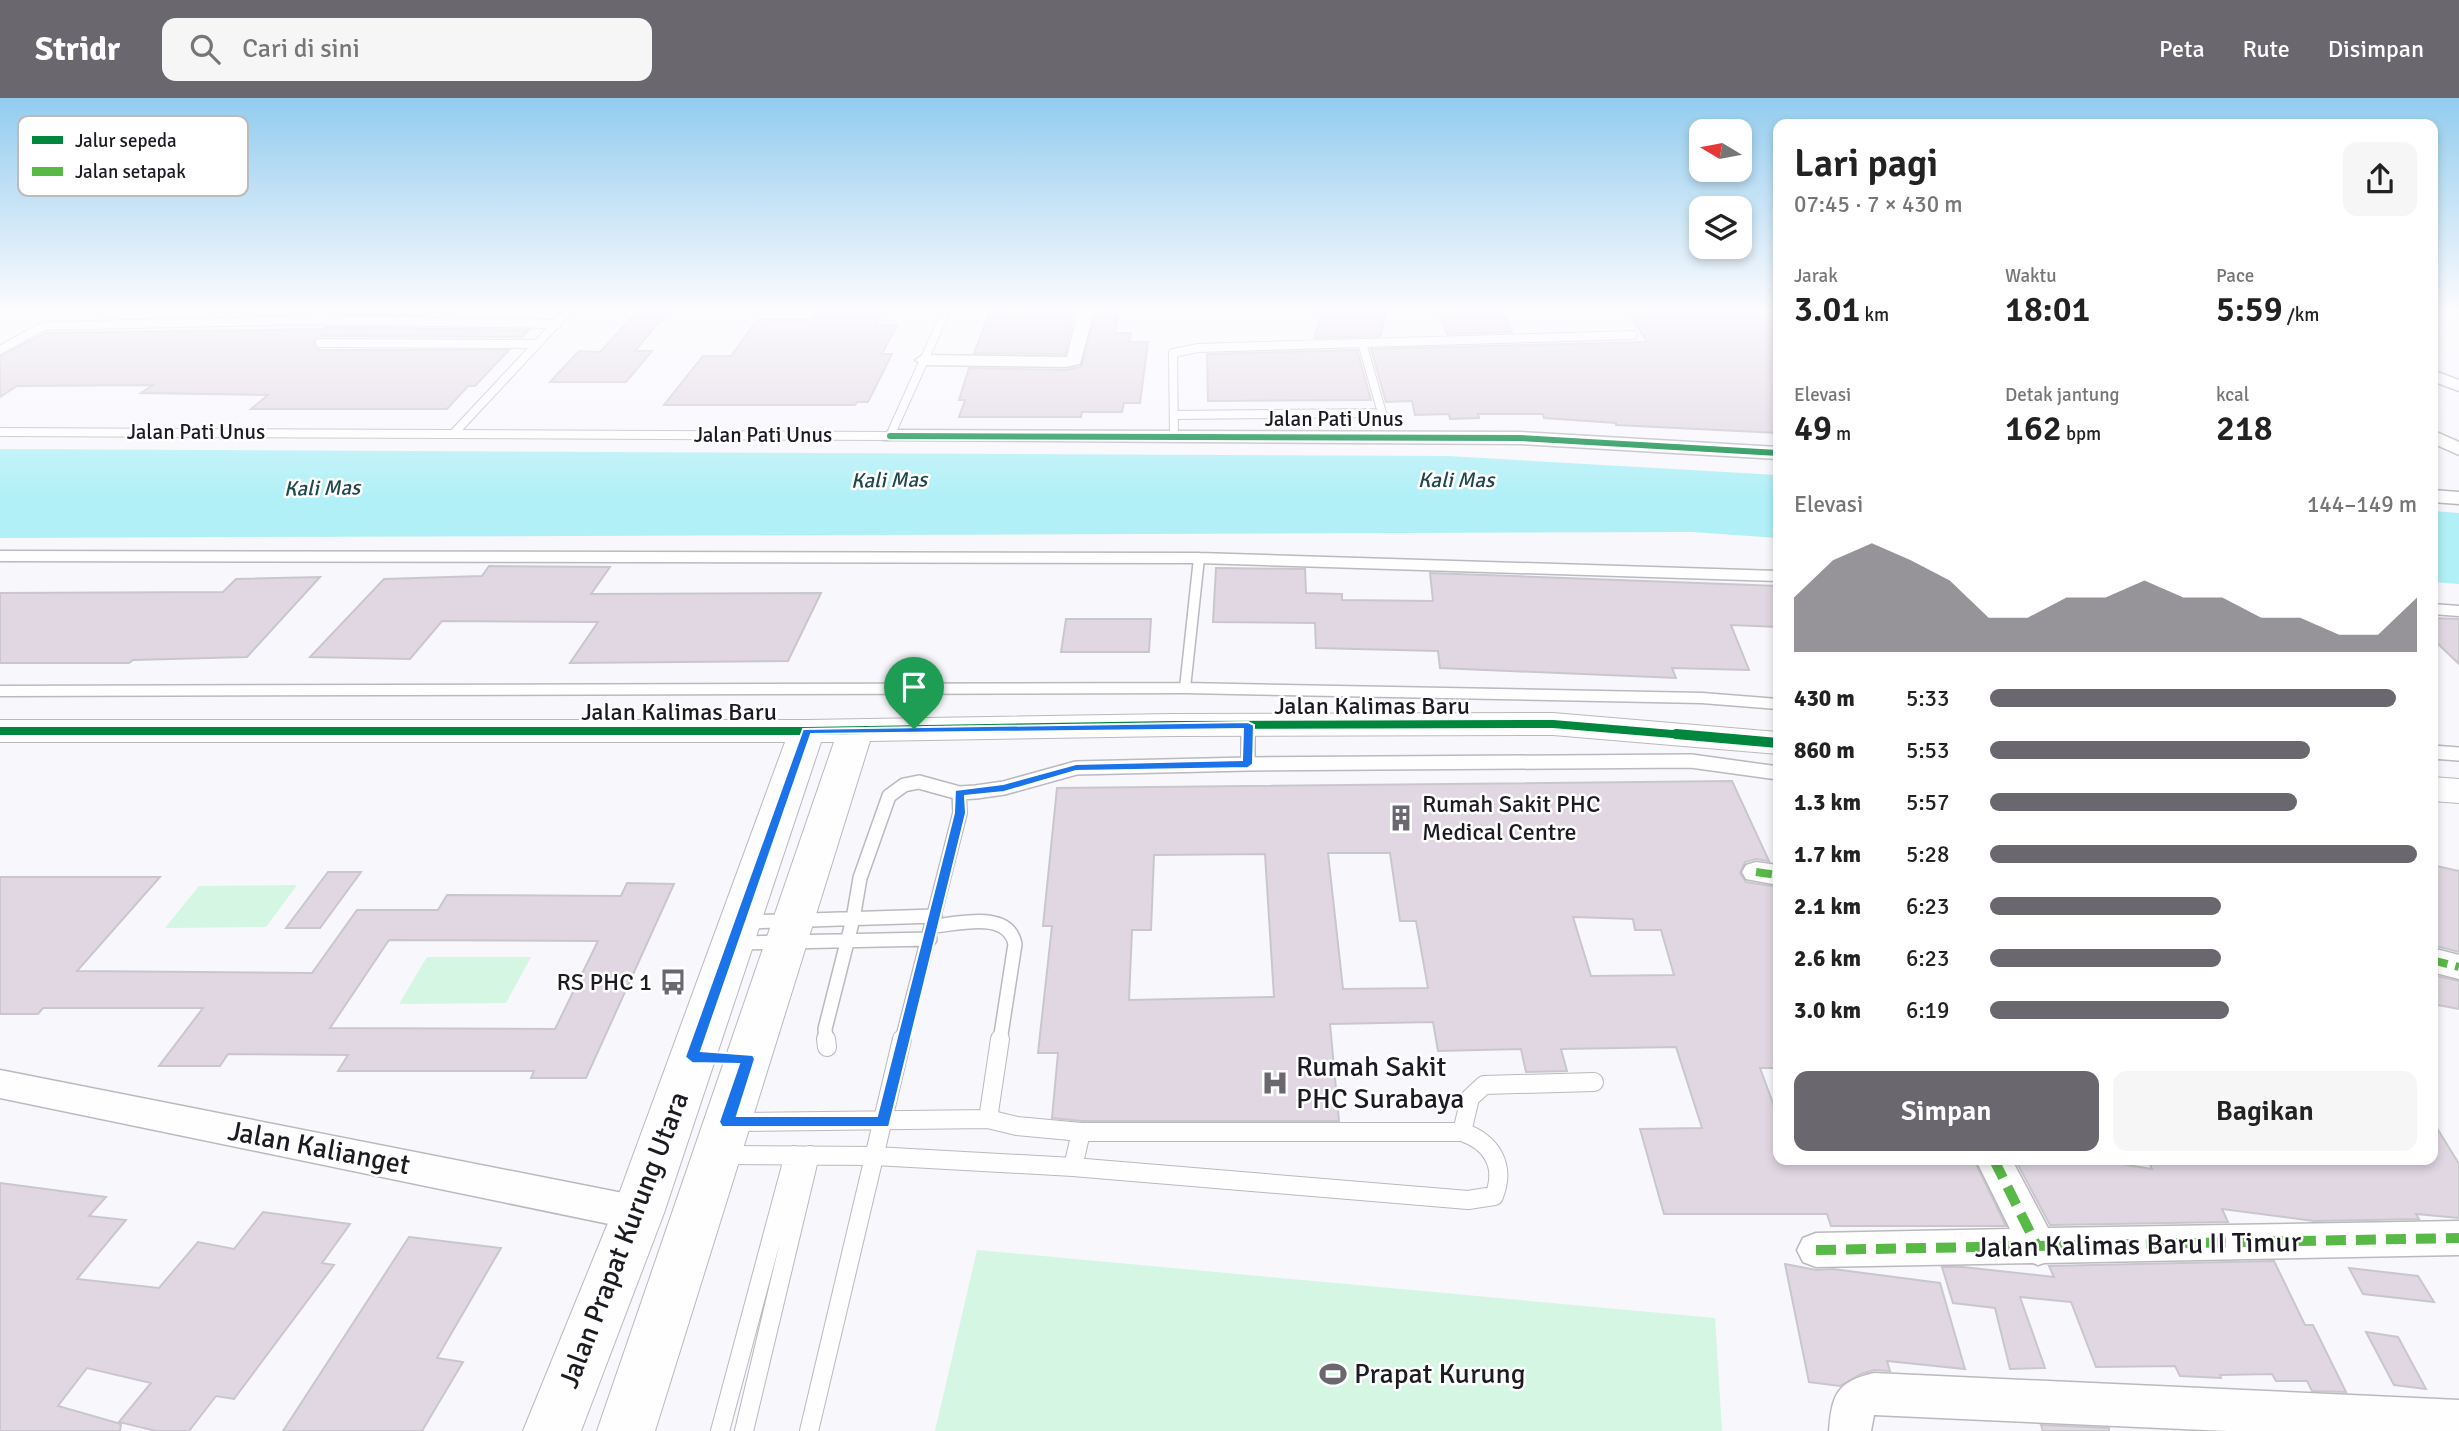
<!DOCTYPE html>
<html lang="id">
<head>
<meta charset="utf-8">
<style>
  body { margin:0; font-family:Signika,sans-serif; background:#f6f6f6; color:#222; height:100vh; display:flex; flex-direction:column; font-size:26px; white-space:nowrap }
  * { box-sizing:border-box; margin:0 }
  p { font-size:23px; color:#767676 }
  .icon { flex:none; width:38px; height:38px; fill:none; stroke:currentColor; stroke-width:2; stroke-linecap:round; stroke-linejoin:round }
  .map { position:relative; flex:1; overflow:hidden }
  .panel { position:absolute; left:1773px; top:21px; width:665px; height:1046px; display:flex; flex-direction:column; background:#fff; border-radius:14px; box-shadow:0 4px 10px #0003 }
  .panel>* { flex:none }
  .needle { width:46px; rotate:280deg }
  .buttons { position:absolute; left:1689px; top:21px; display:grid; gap:14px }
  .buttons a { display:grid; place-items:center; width:63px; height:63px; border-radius:14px; background:#fff; box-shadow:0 4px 10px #0003; font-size:35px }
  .pin { position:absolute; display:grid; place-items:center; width:60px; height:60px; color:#fff; margin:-72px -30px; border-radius:50% 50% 50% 0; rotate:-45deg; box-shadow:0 0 7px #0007 }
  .pin .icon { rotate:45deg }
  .round { display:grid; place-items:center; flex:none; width:74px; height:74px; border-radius:14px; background:#f6f6f6 }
  .headline { display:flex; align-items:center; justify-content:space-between; height:119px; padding:0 21px }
  h1 { font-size:38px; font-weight:600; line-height:52px }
  .stats { display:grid; grid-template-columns:repeat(3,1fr); gap:10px; height:119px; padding:7px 21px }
  .stats div { display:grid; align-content:center }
  .stats b { font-size:35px; font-weight:600 }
  .stats small { font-size:19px; font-weight:400 }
  .stats p { font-size:19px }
  .chart { height:196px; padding:14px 21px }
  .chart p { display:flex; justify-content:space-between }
  .chart svg { width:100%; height:126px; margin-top:7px; fill:#6a686e; opacity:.7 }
  .action { display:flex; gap:14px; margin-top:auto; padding:14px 21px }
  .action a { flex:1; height:80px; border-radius:14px; background:#6a686e; color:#fff; font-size:28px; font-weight:600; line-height:80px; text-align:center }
  .action a+a { background:#f6f6f6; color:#222 }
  ul { padding:0 21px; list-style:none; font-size:23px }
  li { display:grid; grid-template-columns:112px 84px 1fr; align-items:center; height:52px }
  li i { height:18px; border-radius:9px; background:#6a686e }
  header { display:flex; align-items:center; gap:42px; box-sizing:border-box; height:98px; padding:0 35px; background:#6a686e; color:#fff }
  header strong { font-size:33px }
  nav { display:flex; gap:38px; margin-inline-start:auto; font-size:24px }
  .search { width:490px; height:63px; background:#f6f6f6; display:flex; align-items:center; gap:18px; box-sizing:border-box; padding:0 24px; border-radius:14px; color:#767676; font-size:26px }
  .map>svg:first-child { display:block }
  .green { fill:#d4f6e3 }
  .water { fill:#b1f0f7 }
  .building { fill:#e0d7e2; stroke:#cac7cc; stroke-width:2; fill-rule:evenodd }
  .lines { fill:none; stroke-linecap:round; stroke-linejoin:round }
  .lane-far3-casing { stroke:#bab9be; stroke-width:10 }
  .lane-far2-casing { stroke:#bab9be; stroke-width:13 }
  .lane-far1-casing { stroke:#bab9be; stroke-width:16 }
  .lane-casing { stroke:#bab9be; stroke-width:20 }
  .street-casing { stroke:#bab9be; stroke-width:3 }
  .secondary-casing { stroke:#bab9be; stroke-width:2 }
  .lane-far3 { stroke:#fefeff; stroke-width:8 }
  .lane-far2 { stroke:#fefeff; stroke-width:10 }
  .lane-far1 { stroke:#fefeff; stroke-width:13 }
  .lane { stroke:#fefeff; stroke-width:18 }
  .street { fill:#fefeff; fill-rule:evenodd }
  .secondary { fill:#fefeff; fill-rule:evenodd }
  .quiet-far1 { stroke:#58b947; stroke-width:8; stroke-dasharray:16 8; stroke-linecap:butt }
  .quiet { stroke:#58b947; stroke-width:10; stroke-dasharray:20 10; stroke-linecap:butt }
  .cycleway-far2-casing { stroke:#fff; stroke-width:9 }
  .cycleway-far1-casing { stroke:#fff; stroke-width:11 }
  .cycleway-casing { stroke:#fff; stroke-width:14 }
  .cycleway-far2 { stroke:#00873e; stroke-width:6 }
  .cycleway-far1 { stroke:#00873e; stroke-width:8 }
  .cycleway { stroke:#00873e; stroke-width:10 }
  .route { fill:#1a73e8; stroke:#fff; stroke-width:2; fill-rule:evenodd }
  .labels { text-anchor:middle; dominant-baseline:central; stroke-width:5; stroke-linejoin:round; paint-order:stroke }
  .far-street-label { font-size:21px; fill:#1d1b22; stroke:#fff }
  .far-water-label { font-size:21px; font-style:italic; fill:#1e484b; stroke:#fff }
  .street-label { font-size:24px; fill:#1d1b22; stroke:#fff }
  .poi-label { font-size:24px; fill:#1d1b22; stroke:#fff; text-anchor:start }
  .near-poi-label { font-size:28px; fill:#1d1b22; stroke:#fff; text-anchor:start }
  .near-street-label { font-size:28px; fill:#1d1b22; stroke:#fff }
  .key { fill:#fff; stroke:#bbbbbd; stroke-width:2 }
  .key-label { font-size:19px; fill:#1d1b22 }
</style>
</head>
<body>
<header>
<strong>Stridr</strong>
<div class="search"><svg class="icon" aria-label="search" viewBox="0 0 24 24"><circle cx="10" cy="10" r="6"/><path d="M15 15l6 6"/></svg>Cari di sini</div>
<nav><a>Peta</a><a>Rute</a><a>Disimpan</a></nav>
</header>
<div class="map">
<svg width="2459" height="1333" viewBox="0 0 2459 1333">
  <rect width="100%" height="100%" fill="#f8f7fc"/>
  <path class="green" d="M297 787 266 829 165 830 199 788Z
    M427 859H531L506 905 399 906Z
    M977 1152 1715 1220 1722 1333H935Z"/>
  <path class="water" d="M0 351 1448 358 1778 377V440L1692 434 0 440Z
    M2433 413 2459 415V486L2433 484Z"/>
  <path class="building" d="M345 213H428L424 217 341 216Z
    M638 213H668L635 253H652L626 284H550L579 253 600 254Z
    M990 213H1074L1065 256 974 255Z
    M1322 213 1385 215 1381 238 1314 240Z
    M1438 213H1502L1512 234 1447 236Z
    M1628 213H1778V335L1616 327V325L1544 320 1543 316H1478L1479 320 1450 321 1449 316 1415 317 1412 303 1386 304 1371 251 1647 244Z
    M815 216H882L875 227H897L882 256H892L868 304H857L855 307H664L703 258H731L757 222H811Z
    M1096 216H1118L1115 235H1131L1129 244H1148L1140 305H1124L1122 314H1082L1081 319H959L965 302H959L969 270 1065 272 1081 269Z
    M325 229 529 232 522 239 320 238 314 242 315 249 320 252H509L475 288H468L447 311H251L268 297 141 295 153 287 17 288 0 299V258L45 235 322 231Z
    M1357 252 1371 302 1208 303 1207 256Z
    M489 468 610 469 591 496 821 495 788 563 570 565 598 524 442 523 410 561 310 559 384 481 482 478Z
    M1216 470 1305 471 1306 495 1342 496V502L1433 503 1430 475 1778 488V529L1731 527 1749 572 1672 570 1676 580 1440 570 1438 553 1316 550 1315 525 1213 524Z
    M320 479 247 559 133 562 129 565H0V495L223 494 236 481Z
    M2432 520 2459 521V566L2432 540Z
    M1066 521H1151L1149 554H1061Z
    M1732 683 1769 763 1756 761 1745 764 1740 775 1746 784 1778 789V970H1760L1778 1019V1062H1974L2006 1128H1831L1827 1116H1664L1640 1031 1702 1030 1676 949 1561 951 1567 973 1526 974 1521 951 1438 953 1433 924 1330 926 1339 1023H1082L1052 1020 1058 955H1038L1052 828H1043L1057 690ZM1328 755H1390L1400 823H1416L1428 890 1343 891ZM1265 756 1274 899 1129 902 1132 832H1151L1154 757ZM1573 819 1633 821 1635 832H1661L1674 877 1591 878Z
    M2432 767 2459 773V854L2432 847Z
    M328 774H361L320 830H286Z
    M0 779H160L77 873 197 874 312 875 357 812H438L447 797 621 798 627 785 674 786 586 980H531L534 973H338L348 957 228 956 220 968H159L203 910H43L38 916H0ZM389 842 598 843 555 931 330 930Z
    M2432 877 2459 883V911L2432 906Z
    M2432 1022 2459 1066V1120L2416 1116 2419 1121 2314 1123 2222 1111 2228 1124 2050 1127 2016 1063 2096 1062 2152 1071 2148 1062H2432Z
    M0 1085 106 1099 89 1118 126 1122 77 1181 159 1190 198 1144 234 1151 263 1114 350 1126 322 1165 334 1167 234 1301 216 1298 189 1333H156L119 1324 151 1285 87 1270 58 1308 121 1326 120 1333H0Z
    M409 1139 501 1150 437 1260 463 1264 422 1333H283Z
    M2274 1163 2305 1227H2313L2346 1294 2312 1293 2307 1283H2276L2272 1276 2220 1277 2221 1280 2180 1278 2175 1268 2096 1269 2071 1204 2020 1199 2045 1270 2010 1271 1995 1210 1953 1205 1942 1169H1963L2054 1179 2049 1168Z
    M1785 1166 1816 1172 1833 1171 1940 1185 1965 1271 1887 1263 1890 1273 1874 1272 1861 1276 1840 1288 1809 1284Z
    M2349 1170 2418 1178 2434 1204 2363 1196Z
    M2366 1234 2398 1239 2426 1291 2394 1287Z
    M2041 1327 2109 1330V1333H2043Z"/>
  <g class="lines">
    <g class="lane-far3-casing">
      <path id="lane-far3" d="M313 222 557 226
        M320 245 537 246
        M0 252 43 228 313 222 323 213
        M1174 317 1382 315 1362 245
        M0 334 890 338 946 213
        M455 334 568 213
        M1174 339 1173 255 1198 250 1633 237"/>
    </g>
    <g class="lane-far2-casing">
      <path id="lane-far2" d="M0 458 1199 460 1778 478
        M2432 511 2459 513
        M1185 590 1199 460
        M0 593 1185 590 1702 600 1778 606
        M1248 627V638"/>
    </g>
    <g class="lane-far1-casing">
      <path id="lane-far1" d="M1248 636V666
        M2432 654 2459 656
        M747 824 935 818
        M933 828C959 826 1008 812 1015 846L1000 943
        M738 845 930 841
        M826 943 825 931 853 821 860 780 889 698 904 687 919 684 959 695 976 694 1004 690 1076 670 1248 666 1691 663 1778 675
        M902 943 960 715 959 695"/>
    </g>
    <g class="lane-casing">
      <path id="lane" d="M826 941 827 949
        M988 1021 1000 941
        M1462 1034 1470 1000 1484 987 1594 984
        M726 1057 875 1058 1073 1069 1468 1102 1494 1098C1506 1068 1492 1044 1462 1034H1081L1017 1028 988 1021 734 1024
        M1073 1069 1081 1034
        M720 1333 794 1057
        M744 1333 810 1057
        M809 1333 902 941"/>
    </g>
    <g class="street-casing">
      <path id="street" d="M1078 213H1094L1080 266 1065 269 923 267 915 262 923 257 1067 259Z
        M2432 272 2459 282V293L2432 283Z
        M890 332 1520 334 1778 349V361L1520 346 883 342 881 338Z
        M2432 332 2459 344V357L2432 345Z
        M2432 392 2459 394V406L2432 404Z
        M1756 764 1778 767V787L1746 781 1742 774 1746 767Z
        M2432 850 2459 857V881L2432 874Z
        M0 972 638 1098 651 1103 656 1115 651 1127 638 1132 0 1000Z
        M1976 1062H2012L2048 1130 2459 1123V1157L2044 1165 2038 1167 2033 1165 1816 1169 1803 1164 1797 1152 1803 1140 1816 1135 2010 1131Z
        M1874 1275 2459 1302V1333H2227L1874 1317 1871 1333H1829C1832 1297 1836 1284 1874 1275Z"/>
    </g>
    <g class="secondary-casing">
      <path id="secondary" d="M1553 615 1778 634V656L1553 637 1173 638 870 643 655 1333H597L834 644H821L664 1115 581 1333H523L612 1115 785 644H0V622H807L1173 616Z
        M2432 679 2459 681V705L2432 703Z"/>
    </g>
    <use href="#lane-far3" class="lane-far3"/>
    <use href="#lane-far2" class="lane-far2"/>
    <use href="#lane-far1" class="lane-far1"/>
    <use href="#lane" class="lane"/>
    <use href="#street" class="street"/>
    <use href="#secondary" class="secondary"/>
    <path class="quiet-far1" d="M1756 774 1778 777
      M2432 862 2459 869"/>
    <path class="quiet" d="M1994 1062 2038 1150
      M1816 1152 2459 1140"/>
    <g class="cycleway-far2-casing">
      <path id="cycleway-far2" d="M890 338 1520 340 1778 355"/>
    </g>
    <g class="cycleway-far1-casing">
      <path id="cycleway-far1" d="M0 633H807L1173 627 1553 626 1696 638"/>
    </g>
    <g class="cycleway-casing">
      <path id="cycleway" d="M1676 636 1778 645"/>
    </g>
    <use href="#cycleway-far2" class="cycleway-far2"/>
    <use href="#cycleway-far1" class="cycleway-far1"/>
    <use href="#cycleway" class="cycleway"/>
  </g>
  <linearGradient id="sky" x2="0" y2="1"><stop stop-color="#92ccee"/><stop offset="0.53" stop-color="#fcfbfe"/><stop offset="1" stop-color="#fcfbfe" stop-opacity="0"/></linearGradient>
  <rect width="2459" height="400" fill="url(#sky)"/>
  <path class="route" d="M1248 624 1254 627 1253 666 1248 670 1076 673 1004 694 965 698 966 715 889 1029H722L719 1024 739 966 692 965 685 959 803 631ZM1243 631 1242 662 1076 666 1003 686 955 692 954 715 877 1018H737L755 961 753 957 701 953 811 636Z"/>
  <defs>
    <g id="building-bare" transform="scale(2.1)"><path d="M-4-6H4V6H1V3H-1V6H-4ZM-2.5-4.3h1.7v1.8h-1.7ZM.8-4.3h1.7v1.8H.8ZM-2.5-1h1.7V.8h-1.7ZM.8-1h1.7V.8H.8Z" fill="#6a686e" stroke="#fff" stroke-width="2.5" paint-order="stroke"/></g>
    <g id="bus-bare" transform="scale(2.1)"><path d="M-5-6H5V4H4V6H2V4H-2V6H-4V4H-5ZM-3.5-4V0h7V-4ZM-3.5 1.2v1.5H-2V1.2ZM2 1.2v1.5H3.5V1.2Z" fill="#6a686e" stroke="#fff" stroke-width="2.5" paint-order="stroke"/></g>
    <g id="hospital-bare" transform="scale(2.1)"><path d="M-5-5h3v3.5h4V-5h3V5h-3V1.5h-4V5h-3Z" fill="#6a686e" stroke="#fff" stroke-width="2.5" paint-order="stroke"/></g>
    <g id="stadium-bare" transform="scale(2.1)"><path d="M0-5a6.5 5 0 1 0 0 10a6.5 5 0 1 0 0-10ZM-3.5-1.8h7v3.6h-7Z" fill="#6a686e" stroke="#fff" stroke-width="2.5" paint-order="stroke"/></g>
  </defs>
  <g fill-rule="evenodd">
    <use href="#building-bare" x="1401" y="720"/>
    <use href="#bus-bare" x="673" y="884"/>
    <use href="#hospital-bare" x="1275" y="985"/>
    <use href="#stadium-bare" x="1333" y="1276"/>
  </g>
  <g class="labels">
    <g class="far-street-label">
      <text x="1334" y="321">Jalan Pati Unus</text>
      <text x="196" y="334">Jalan Pati Unus</text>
      <text x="763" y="337">Jalan Pati Unus</text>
    </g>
    <g class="far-water-label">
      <text transform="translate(889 382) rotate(-1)">Kali Mas</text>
      <text x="1456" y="382">Kali Mas</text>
      <text transform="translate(322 390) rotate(-1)">Kali Mas</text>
    </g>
    <g class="street-label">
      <text x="1372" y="608">Jalan Kalimas Baru</text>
      <text x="679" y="614">Jalan Kalimas Baru</text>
    </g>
    <g class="poi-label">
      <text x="1422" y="706">Rumah Sakit PHC<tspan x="1422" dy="28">Medical Centre</tspan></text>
      <text x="652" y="884" text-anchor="end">RS PHC 1</text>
    </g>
    <g class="near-poi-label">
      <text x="1296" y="969">Rumah Sakit<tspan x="1296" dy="32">PHC Surabaya</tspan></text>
      <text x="1354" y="1276">Prapat Kurung</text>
    </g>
    <g class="near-street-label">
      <text transform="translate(319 1050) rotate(11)">Jalan Kalianget</text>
      <text transform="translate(624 1142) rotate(-69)">Jalan Prapat Kurung Utara</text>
      <text transform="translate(2138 1147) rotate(-1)">Jalan Kalimas Baru II Timur</text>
    </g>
  </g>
  <rect x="18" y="18" width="230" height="80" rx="10" class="key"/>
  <rect x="32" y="38" width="31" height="8" fill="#00873e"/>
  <rect x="32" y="69" width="31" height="9" fill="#58b947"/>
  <g class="key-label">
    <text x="75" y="49">Jalur sepeda</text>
    <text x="75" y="80">Jalan setapak</text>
  </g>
</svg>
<div class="buttons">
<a><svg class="needle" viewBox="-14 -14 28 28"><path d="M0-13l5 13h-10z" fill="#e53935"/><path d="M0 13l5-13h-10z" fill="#767676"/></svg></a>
<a><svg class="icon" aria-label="layers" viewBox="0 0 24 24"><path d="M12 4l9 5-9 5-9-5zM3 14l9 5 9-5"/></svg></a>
</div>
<div class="pin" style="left:914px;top:631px;background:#1e9e55"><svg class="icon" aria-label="arrive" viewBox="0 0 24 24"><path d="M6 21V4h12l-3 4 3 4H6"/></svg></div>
<section class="panel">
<div class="headline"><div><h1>Lari pagi</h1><p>07:45 · 7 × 430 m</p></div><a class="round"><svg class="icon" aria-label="share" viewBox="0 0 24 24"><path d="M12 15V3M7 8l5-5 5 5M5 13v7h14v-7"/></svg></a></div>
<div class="stats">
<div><p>Jarak</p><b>3.01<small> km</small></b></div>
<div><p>Waktu</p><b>18:01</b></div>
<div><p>Pace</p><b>5:59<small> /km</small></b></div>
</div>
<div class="stats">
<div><p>Elevasi</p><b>49<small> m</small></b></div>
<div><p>Detak jantung</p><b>162<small> bpm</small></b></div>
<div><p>kcal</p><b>218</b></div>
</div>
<div class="chart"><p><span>Elevasi</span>144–149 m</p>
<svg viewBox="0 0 160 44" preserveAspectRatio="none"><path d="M0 44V25L10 12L20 6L30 12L40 19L50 32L60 32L70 25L80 25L90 19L100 25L110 25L120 32L130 32L140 38L150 38L160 25V44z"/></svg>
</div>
<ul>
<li><b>430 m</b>5:33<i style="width:95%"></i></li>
<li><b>860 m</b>5:53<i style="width:75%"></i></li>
<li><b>1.3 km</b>5:57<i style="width:72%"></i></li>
<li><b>1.7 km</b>5:28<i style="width:100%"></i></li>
<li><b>2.1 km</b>6:23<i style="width:54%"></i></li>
<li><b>2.6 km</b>6:23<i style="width:54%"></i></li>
<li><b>3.0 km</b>6:19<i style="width:56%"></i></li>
</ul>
<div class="action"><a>Simpan</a><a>Bagikan</a></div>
</section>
</div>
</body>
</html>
